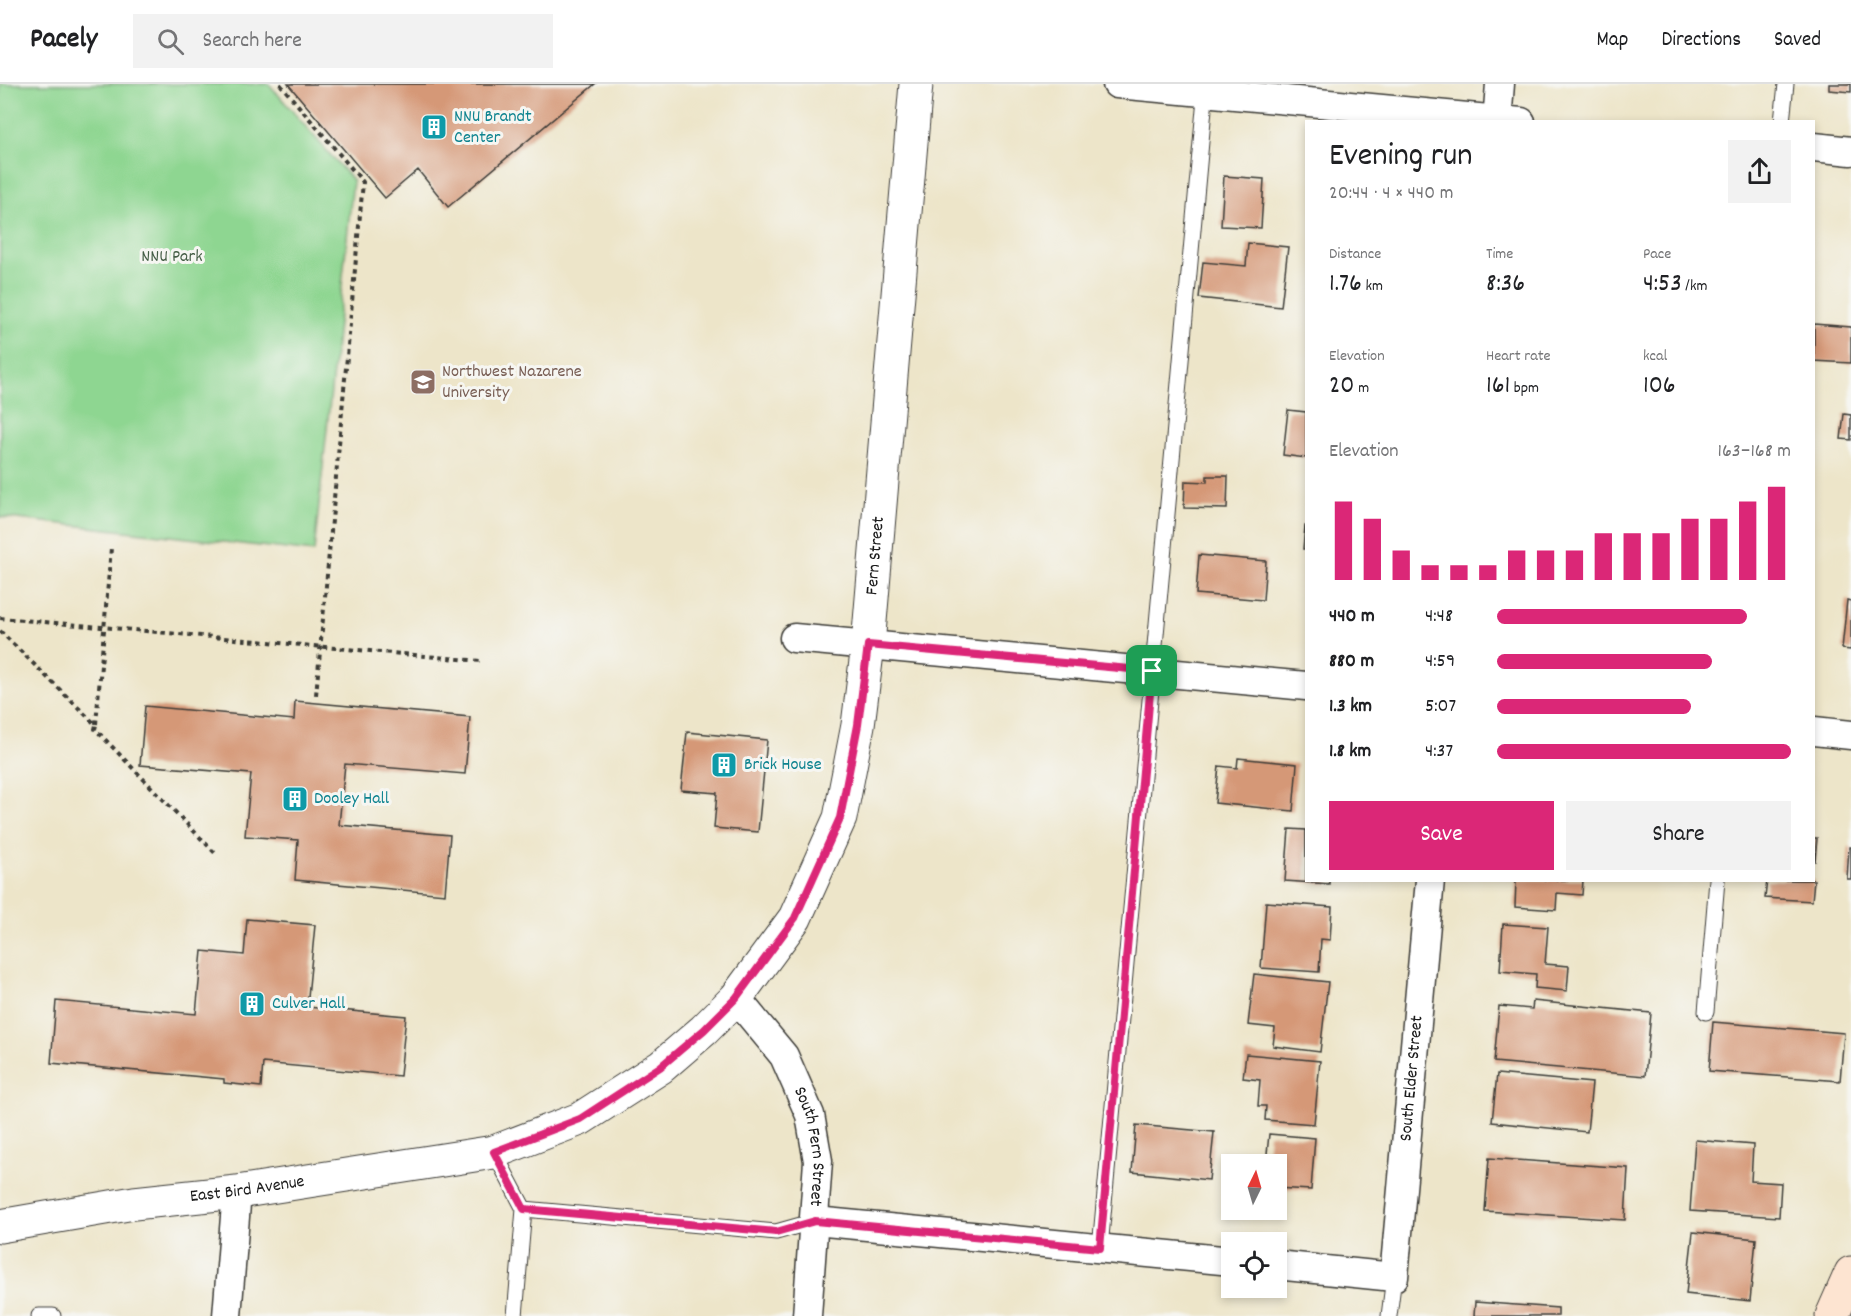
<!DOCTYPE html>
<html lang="en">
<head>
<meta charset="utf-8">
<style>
  body { margin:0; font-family:Dekko,sans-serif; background:#f2f2f2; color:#202124; height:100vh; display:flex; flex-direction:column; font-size:22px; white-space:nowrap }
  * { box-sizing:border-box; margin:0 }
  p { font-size:20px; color:#757577 }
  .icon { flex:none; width:33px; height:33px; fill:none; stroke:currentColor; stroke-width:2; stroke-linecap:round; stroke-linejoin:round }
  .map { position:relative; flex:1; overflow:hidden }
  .sheet { position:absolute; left:1305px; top:36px; width:510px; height:762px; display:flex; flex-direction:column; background:#fff; border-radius:0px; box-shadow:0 3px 9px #0003 }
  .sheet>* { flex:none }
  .needle { width:39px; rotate:5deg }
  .tools { position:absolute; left:1221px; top:1070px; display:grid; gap:12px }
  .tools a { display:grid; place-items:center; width:66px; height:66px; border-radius:0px; background:#fff; box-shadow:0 3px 9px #0003; font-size:30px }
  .pin { position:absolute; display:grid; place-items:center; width:51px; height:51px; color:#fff; margin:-26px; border-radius:12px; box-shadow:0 3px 9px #0006 }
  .round { display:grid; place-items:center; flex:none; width:63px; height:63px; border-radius:0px; background:#f2f2f2 }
  .head { display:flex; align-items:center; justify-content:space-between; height:102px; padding:0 24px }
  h1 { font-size:33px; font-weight:600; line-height:45px }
  .figures { display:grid; grid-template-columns:repeat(3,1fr); gap:9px; height:102px; padding:6px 24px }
  .figures div { display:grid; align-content:center }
  .figures b { font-size:26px; font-weight:600 }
  .figures small { font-size:16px; font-weight:400 }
  .figures p { font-size:16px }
  .chart { height:168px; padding:12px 24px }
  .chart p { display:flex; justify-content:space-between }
  .chart svg { width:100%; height:108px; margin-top:6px; stroke:#db2777; stroke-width:6 }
  .cta { display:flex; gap:12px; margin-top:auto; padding:12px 24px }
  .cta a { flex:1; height:69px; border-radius:0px; background:#db2777; color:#fff; font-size:24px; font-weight:600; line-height:69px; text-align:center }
  .cta a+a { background:#f2f2f2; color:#202124 }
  ul { padding:0 24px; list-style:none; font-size:20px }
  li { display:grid; grid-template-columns:96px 72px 1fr; align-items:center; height:45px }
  li i { height:15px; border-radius:8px; background:#db2777 }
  header { display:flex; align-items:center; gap:36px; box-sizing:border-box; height:84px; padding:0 30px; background:#fff; border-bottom:2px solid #e0e0e0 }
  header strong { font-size:28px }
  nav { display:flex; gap:33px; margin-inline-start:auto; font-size:21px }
  .search { width:420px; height:54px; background:#f2f2f2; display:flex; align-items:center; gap:15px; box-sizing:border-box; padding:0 21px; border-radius:0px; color:#757577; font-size:22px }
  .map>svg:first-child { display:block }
  .green { fill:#8ed691; stroke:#557956; stroke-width:1.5 }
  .building { fill:#d59877 }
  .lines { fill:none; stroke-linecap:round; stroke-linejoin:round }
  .service-casing { stroke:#3b3a36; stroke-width:17 }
  .minor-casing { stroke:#3b3a36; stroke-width:31 }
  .tertiary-casing { stroke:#3b3a36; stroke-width:35 }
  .secondary-casing { stroke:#3b3a36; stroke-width:35 }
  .path { stroke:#3b3a36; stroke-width:4; stroke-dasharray:4.5 4.5; stroke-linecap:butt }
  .service { stroke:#fff; stroke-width:15 }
  .minor { stroke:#fff; stroke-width:28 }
  .tertiary { stroke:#fff; stroke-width:33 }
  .secondary { stroke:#fde4d1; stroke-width:33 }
  .route-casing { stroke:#fff; stroke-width:12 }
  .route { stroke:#db2777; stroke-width:8 }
  .labels { text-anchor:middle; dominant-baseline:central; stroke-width:6; stroke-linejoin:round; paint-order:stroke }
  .culture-label { font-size:18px; fill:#0d838f; stroke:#f6f6f2; text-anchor:start }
  .park-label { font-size:18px; fill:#445d45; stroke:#f6f6f2 }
  .education-label { font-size:18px; fill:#785e54; stroke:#f6f6f2; text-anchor:start }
  .street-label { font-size:18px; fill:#1c1c1c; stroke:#f6f6f2 }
</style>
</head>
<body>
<header>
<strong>Pacely</strong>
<div class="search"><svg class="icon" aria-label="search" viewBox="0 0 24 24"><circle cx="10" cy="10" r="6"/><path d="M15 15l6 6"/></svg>Search here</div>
<nav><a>Map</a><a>Directions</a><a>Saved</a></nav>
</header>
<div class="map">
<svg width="1851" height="1232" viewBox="0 0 1851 1232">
  <rect width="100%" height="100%" fill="#f6f6f2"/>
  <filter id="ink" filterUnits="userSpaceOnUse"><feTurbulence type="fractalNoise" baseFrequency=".0167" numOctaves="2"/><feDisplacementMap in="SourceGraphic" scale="12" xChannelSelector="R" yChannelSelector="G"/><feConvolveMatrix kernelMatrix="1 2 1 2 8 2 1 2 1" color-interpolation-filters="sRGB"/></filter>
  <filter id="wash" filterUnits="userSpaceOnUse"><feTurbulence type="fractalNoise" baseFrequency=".008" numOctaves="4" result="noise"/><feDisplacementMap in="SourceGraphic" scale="24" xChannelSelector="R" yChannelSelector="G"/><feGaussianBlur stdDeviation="1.35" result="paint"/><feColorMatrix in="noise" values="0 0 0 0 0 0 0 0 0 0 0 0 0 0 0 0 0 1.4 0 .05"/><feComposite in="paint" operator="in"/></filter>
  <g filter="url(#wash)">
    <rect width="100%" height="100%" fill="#ede5c9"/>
    <path class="green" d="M0 0H269L353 97 314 468 0 433Z"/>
    <g id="blocks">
      <path class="building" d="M288 0H595L448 123 418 86 385 114Z
        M1829 0H1851V8L1829 6Z
        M1224 92 1264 95 1261 144 1221 142Z
        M1248 159 1288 163 1281 223 1199 214 1203 178 1246 182Z
        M1814 240 1851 243V279L1814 277Z
        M1288 326 1306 328V374L1283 371Z
        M1844 330 1851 331V356L1841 355Z
        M1207 392H1228L1227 425 1184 424 1185 397 1207 398Z
        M1305 442H1306V465H1303Z
        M1199 471 1266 477 1263 516 1196 510Z
        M1847 516 1851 517V566L1842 565Z
        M295 617 470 633 465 690 345 680 339 741 450 751 445 810 295 796 298 756 245 752 251 690 140 681 145 622 294 636Z
        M687 648 767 656 758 748 714 744 717 709 681 706Z
        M1238 674 1297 680 1293 727 1215 719 1219 682 1237 684Z
        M1289 745 1306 746V796H1329V800L1285 797Z
        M1814 754H1817L1815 777H1814Z
        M1849 763H1851V795H1847Z
        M1516 796H1583L1582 811 1557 809 1556 826 1515 823Z
        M1767 796H1814L1812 817 1765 814Z
        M1266 818 1332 823 1330 856 1321 855 1319 888 1261 884Z
        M247 835 315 841 307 923 406 932 400 992 263 979 261 1003 224 999V995L51 979 56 917 196 930 202 867 244 871Z
        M1503 840 1548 843 1545 880 1569 882 1567 907 1535 904 1536 890 1500 887Z
        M1254 890 1328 898 1320 968 1273 962 1275 944 1248 941Z
        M1533 917 1651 929 1645 992 1494 978 1499 922 1532 925Z
        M1713 938 1844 949 1840 997 1709 987Z
        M1246 970 1320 977 1314 1040 1265 1036 1266 1022H1258L1260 996 1243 994Z
        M1497 990 1592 999 1587 1048 1492 1038Z
        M1136 1041 1214 1048 1209 1096 1132 1088Z
        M1269 1050 1315 1054 1311 1106 1276 1104V1080H1266Z
        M1695 1056 1753 1061 1751 1097 1781 1099 1779 1133 1690 1127Z
        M1489 1074 1628 1084 1625 1136 1485 1127Z
        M1693 1148 1756 1155 1750 1217 1686 1210Z
        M1475 1218 1558 1224V1232H1474Z"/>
    </g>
  </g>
  <g filter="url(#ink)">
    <use href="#blocks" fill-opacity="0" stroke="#3b3a36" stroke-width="1.5"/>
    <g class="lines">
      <g class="service-casing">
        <path id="service" d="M1782 38 1786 0
          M1706 928 1717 796
          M494 1068 524 1125 776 1148 815 1137
          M1100 1164 1206 3
          M39 1232H53
          M515 1232 524 1125
          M1389 1232 1394 1193"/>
      </g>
      <g class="minor-casing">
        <g id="minor">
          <path d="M1117 0 1521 38"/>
          <path d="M1497 38 1500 0"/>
          <path d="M1814 63 1851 67"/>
          <path d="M794 554 1306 602"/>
          <path d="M1814 647 1851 651"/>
          <path id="s1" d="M736 914 784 972 810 1031 818 1077 807 1232"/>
          <path d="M815 1137 1232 1177"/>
          <path id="s2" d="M1276 1181 1394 1193 1430 796"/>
          <path d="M227 1232 237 1108"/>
        </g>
      </g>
      <g class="tertiary-casing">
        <g id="tertiary">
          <path id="s3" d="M0 1142 134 1119 237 1108 494 1068 580 1035 661 983 704 946 736 914 795 834 840 734 858 641 868 561 916 0"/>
        </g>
      </g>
      <g class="secondary-casing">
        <path id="secondary" d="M1832 1232 1851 1189"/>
      </g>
      <path class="path" d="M280 0 363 98 316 611
        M0 534 481 577
        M0 547 96 641 95 645 215 769
        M96 640 111 464"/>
      <use href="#service" class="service"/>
      <use href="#minor" class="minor"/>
      <use href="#tertiary" class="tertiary"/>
      <use href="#secondary" class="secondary"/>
    </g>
  </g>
  <g class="lines" filter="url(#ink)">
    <g class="route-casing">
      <path id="route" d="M868 561 1152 587 1100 1164 815 1137 776 1148 524 1125 494 1068 580 1035 660 983 704 946 736 914 795 834 840 734 858 641Z"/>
    </g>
    <use href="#route" class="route"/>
  </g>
  <defs>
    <g id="building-square" transform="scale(1.35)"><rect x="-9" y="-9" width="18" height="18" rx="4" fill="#0f9aa8" stroke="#f6f6f2"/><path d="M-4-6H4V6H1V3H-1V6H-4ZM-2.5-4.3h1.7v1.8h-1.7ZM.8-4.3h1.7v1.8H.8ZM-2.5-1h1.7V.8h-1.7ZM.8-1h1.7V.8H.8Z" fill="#fff"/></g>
    <g id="university-square" transform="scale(1.35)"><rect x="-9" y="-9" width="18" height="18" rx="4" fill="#8d6e63" stroke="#f6f6f2"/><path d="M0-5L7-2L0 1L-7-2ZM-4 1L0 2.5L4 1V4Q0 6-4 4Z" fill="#fff"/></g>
  </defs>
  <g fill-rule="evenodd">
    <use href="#building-square" x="434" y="43"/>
    <use href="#university-square" x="423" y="298"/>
    <use href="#building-square" x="724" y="681"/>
    <use href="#building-square" x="295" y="715"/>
    <use href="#building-square" x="252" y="920"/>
  </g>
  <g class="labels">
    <g class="culture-label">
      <text x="454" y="33">NNU Brandt<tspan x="454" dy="21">Center</tspan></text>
      <text x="744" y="681">Brick House</text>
      <text x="314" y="715">Dooley Hall</text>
      <text x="272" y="920">Culver Hall</text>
    </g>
    <g class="park-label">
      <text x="172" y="173">NNU Park</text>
    </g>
    <g class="education-label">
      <text x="442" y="288">Northwest Nazarene<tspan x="442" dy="21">University</tspan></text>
    </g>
    <g class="street-label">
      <text stroke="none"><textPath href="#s3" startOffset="1264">Fern Street</textPath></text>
      <text stroke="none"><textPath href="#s2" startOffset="318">South Elder Street</textPath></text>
      <text stroke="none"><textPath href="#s1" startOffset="171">South Fern Street</textPath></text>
      <text stroke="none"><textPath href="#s3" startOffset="250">East Bird Avenue</textPath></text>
    </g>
  </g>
</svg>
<div class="tools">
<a><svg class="needle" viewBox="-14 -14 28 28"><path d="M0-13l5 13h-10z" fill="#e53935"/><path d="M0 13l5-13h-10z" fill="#757577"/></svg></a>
<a><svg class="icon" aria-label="locate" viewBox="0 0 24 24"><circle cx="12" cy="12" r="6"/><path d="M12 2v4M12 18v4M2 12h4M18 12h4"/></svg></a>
</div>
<div class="pin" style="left:1152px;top:587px;background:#1e9e55"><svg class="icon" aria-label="arrive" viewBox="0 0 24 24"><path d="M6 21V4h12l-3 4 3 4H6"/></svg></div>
<section class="sheet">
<div class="head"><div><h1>Evening run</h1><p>20:44 · 4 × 440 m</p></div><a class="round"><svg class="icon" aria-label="share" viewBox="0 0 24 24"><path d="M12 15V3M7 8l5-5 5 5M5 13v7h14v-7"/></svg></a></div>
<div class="figures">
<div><p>Distance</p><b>1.76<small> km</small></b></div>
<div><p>Time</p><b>8:36</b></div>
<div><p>Pace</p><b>4:53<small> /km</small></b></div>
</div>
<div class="figures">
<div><p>Elevation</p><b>20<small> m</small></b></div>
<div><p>Heart rate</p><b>161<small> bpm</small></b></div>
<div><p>kcal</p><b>106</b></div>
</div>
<div class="chart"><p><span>Elevation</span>163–168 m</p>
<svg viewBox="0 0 160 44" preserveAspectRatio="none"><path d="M5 44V12M15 44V19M25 44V32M35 44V38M45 44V38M55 44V38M65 44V32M75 44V32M85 44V32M95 44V25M105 44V25M115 44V25M125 44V19M135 44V19M145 44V12M155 44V6"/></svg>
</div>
<ul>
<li><b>440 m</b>4:48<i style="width:85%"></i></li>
<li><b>880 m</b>4:59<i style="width:73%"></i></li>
<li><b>1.3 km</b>5:07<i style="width:66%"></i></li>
<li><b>1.8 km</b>4:37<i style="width:100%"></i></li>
</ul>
<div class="cta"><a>Save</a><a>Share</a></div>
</section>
</div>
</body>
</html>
